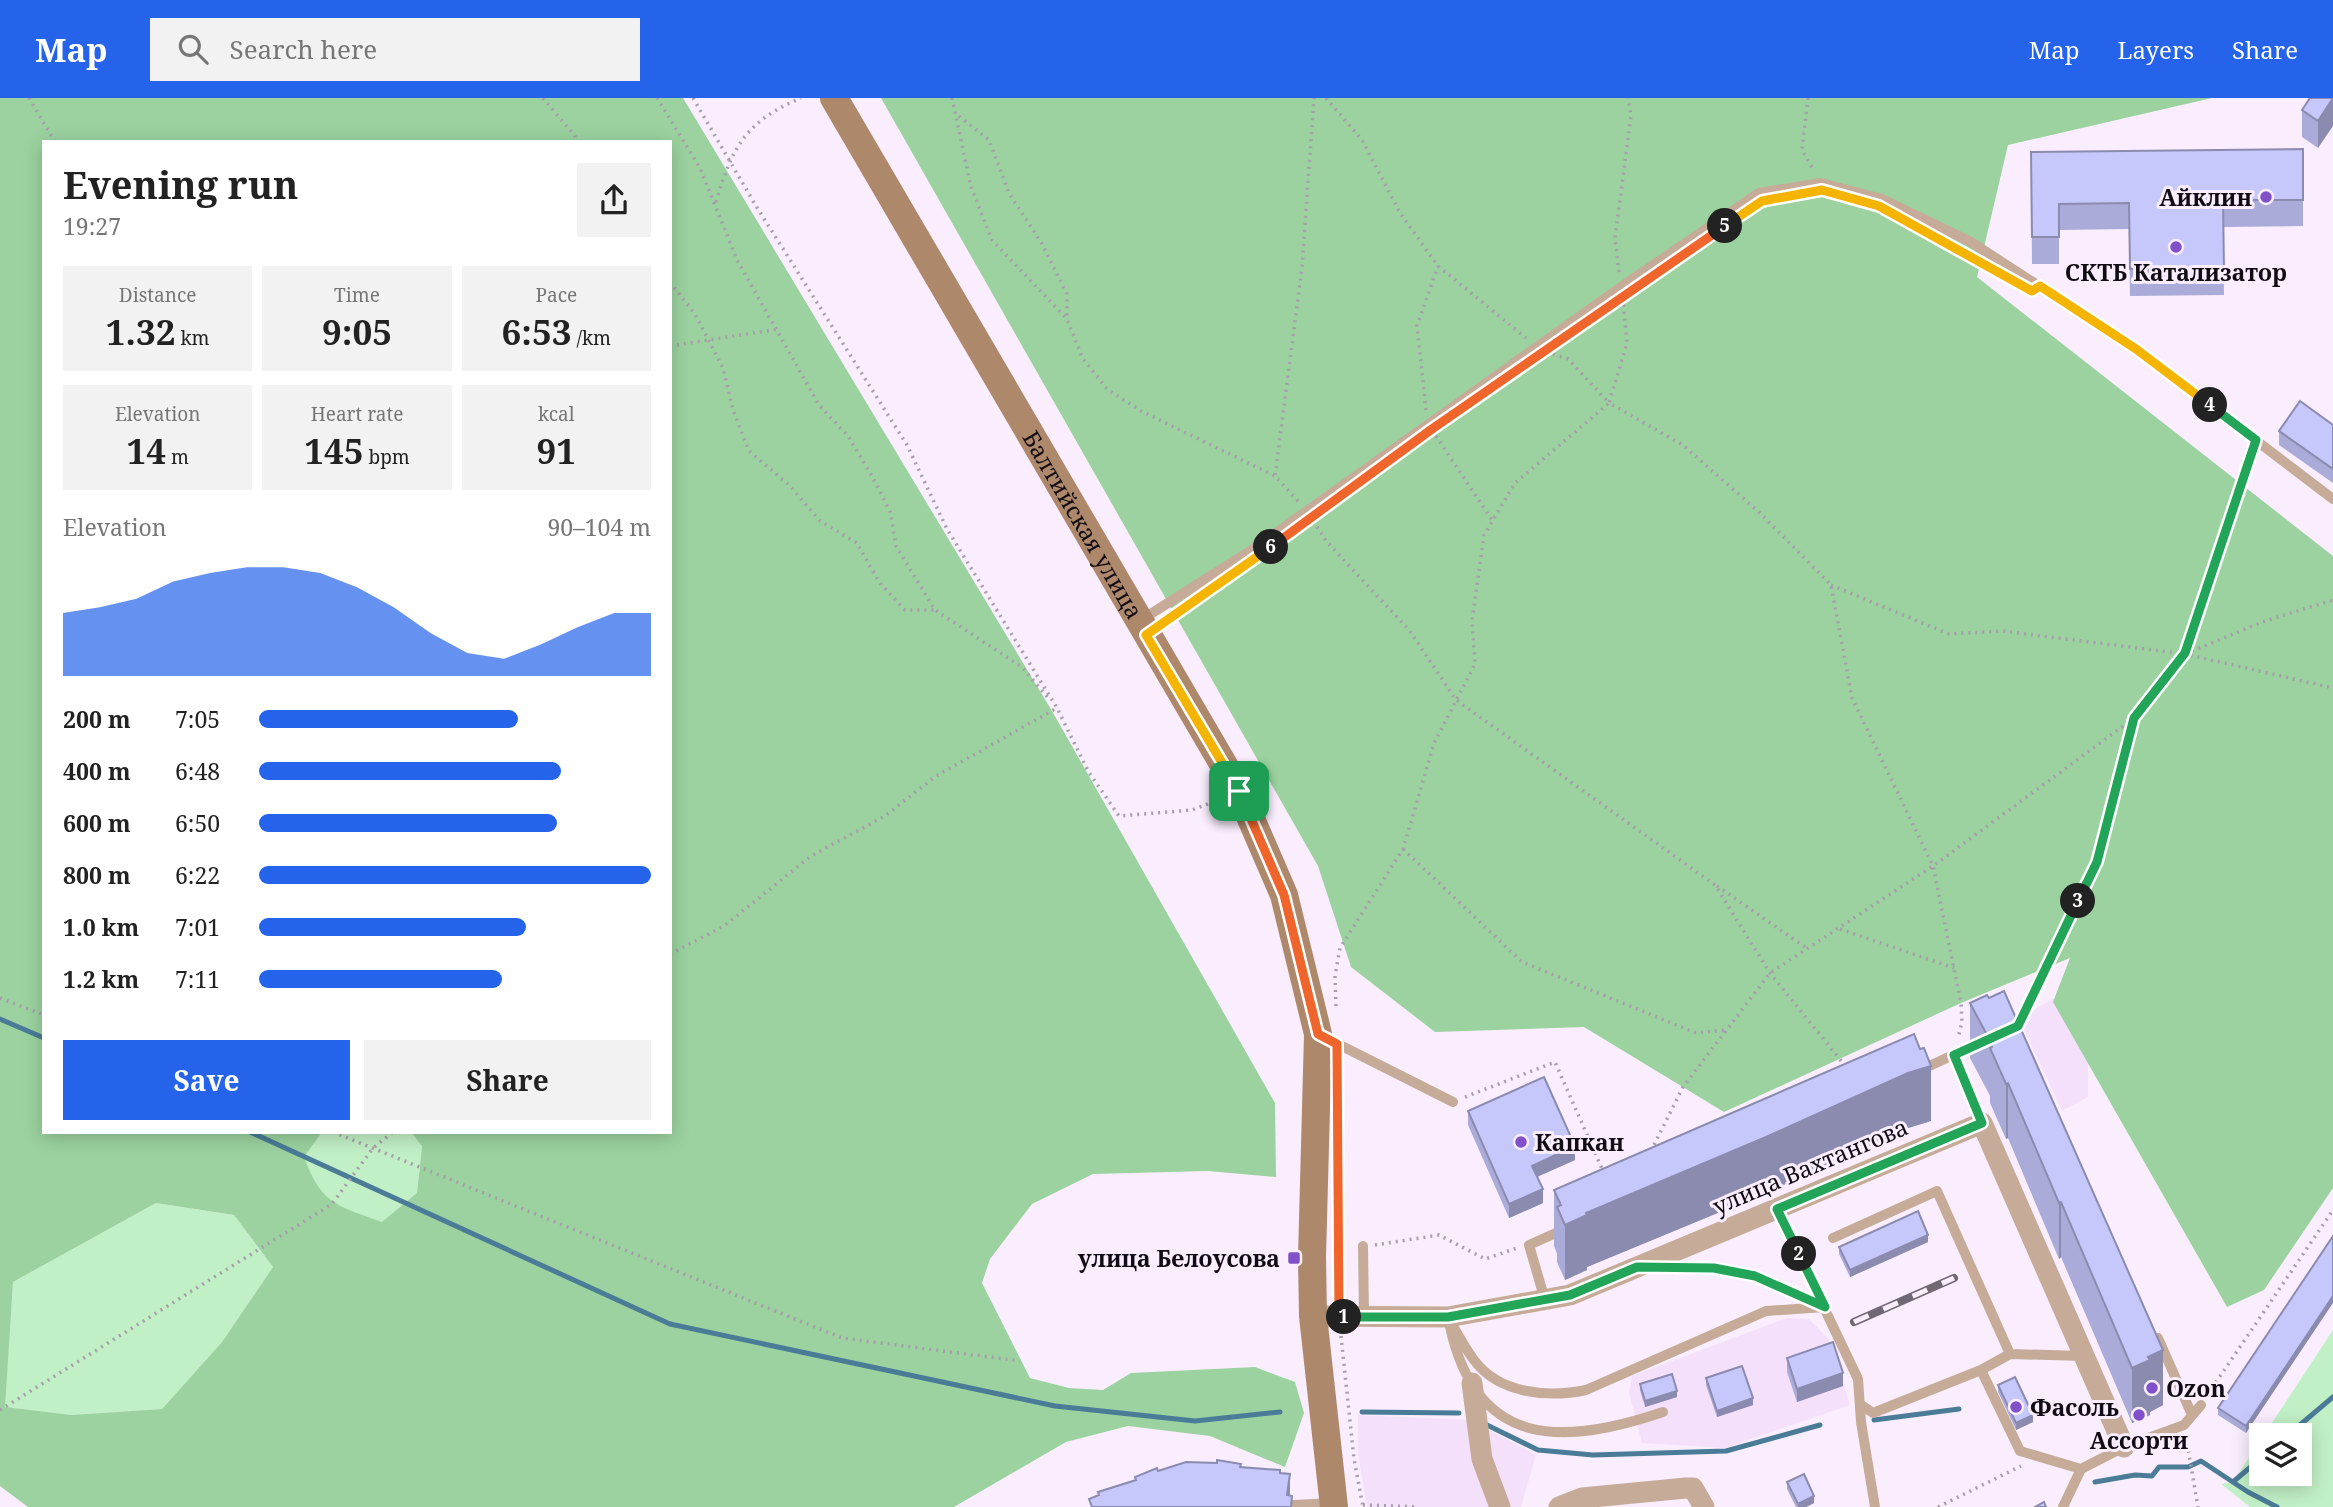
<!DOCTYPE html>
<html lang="en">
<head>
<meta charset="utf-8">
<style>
  body { margin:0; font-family:"Noto Serif",serif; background:#f2f2f2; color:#222; height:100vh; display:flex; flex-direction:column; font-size:26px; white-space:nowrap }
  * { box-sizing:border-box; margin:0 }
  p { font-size:23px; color:#767676 }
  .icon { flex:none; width:38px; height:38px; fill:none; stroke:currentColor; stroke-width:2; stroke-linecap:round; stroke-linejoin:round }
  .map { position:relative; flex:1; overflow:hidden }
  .drawer { position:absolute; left:42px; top:42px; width:630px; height:994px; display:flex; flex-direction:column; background:#fff; border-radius:0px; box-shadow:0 4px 18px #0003 }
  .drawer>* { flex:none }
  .controls { position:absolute; left:2249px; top:1325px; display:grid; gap:14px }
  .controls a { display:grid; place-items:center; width:63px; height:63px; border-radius:0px; background:#fff; box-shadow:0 4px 18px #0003; font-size:35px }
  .pin { position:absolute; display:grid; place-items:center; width:60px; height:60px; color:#fff; margin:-30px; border-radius:14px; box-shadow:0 4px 10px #0006 }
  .km { position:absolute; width:35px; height:35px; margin:-18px; border-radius:50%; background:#222; color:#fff; font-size:19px; line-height:35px; text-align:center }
  .round { display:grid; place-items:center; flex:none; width:74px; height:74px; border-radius:0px; background:#f2f2f2 }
  .overview { display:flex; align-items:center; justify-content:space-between; height:119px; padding:0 21px }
  h1 { font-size:38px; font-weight:700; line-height:52px }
  .metrics { display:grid; grid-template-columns:repeat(3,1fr); gap:10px; height:119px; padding:7px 21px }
  .metrics div { display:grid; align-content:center; border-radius:0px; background:#f2f2f2; text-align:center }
  .metrics b { font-size:35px; font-weight:700 }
  .metrics small { font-size:19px; font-weight:400 }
  .metrics p { font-size:19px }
  .chart { height:196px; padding:14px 21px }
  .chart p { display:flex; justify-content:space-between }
  .chart svg { width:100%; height:126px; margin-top:7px; fill:#2563eb; opacity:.7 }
  .primary-button { display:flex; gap:14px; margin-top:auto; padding:14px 21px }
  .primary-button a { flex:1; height:80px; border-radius:0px; background:#2563eb; color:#fff; font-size:28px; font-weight:700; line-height:80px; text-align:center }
  .primary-button a+a { background:#f2f2f2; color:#222 }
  ul { padding:0 21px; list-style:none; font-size:23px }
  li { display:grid; grid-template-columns:112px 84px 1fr; align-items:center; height:52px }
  li i { height:18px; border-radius:9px; background:#2563eb }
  header { display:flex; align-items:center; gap:42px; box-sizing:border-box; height:98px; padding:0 35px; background:#2563eb; color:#fff }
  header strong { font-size:33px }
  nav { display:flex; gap:38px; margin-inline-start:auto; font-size:24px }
  .search { width:490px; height:63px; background:#f2f2f2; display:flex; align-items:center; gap:18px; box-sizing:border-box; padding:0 24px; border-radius:0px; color:#767676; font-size:26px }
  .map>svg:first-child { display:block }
  .built { fill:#f4e0fa }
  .green { fill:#c2f0c6 }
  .forest { fill:#9bd29f; fill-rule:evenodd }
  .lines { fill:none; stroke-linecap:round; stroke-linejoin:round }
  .stream { stroke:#4a7b97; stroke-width:5 }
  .path { stroke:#a79eab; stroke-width:3.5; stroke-dasharray:2 5; stroke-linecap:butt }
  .lane { stroke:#c5ab98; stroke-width:10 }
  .street { stroke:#c5ab98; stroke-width:21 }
  .secondary { stroke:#ae886b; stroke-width:28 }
  .rail-casing { stroke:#706873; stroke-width:8 }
  .rail { stroke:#faeefe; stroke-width:5; stroke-dasharray:16; stroke-linecap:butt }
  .wall { fill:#aaabd8 }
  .shaded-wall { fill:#8b8bb0 }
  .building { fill:#c6c7fb; stroke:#8b8bb0; stroke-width:2 }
  .split-1-casing { stroke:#fff; stroke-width:14 }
  .split-2-casing { stroke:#fff; stroke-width:14 }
  .split-3-casing { stroke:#fff; stroke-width:14 }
  .split-4-casing { stroke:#fff; stroke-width:14 }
  .split-5-casing { stroke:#fff; stroke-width:14 }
  .split-6-casing { stroke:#fff; stroke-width:14 }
  .split-7-casing { stroke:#fff; stroke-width:14 }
  .split-1 { stroke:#f0652b; stroke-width:9 }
  .split-2 { stroke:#22a559; stroke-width:9 }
  .split-3 { stroke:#22a559; stroke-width:9 }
  .split-4 { stroke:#22a559; stroke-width:9 }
  .split-5 { stroke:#f5b400; stroke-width:9 }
  .split-6 { stroke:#f0652b; stroke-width:9 }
  .split-7 { stroke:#f5b400; stroke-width:9 }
  .poi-dot { fill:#8151ca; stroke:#faeefe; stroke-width:2.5 }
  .labels { text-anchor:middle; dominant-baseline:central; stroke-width:6; stroke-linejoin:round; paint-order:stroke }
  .poi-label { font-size:23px; font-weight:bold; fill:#110c13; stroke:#faeefe; text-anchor:start }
  .street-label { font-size:23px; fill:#110c13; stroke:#faeefe }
</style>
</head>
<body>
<header>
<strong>Map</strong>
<div class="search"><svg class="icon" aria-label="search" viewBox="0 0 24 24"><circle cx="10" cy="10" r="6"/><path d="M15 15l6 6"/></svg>Search here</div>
<nav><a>Map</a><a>Layers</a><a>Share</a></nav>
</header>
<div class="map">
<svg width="2333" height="1409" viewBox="0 0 2333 1409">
  <rect width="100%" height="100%" fill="#faeefe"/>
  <path class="built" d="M2065 894 2088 945V999L2062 1013 2019 920Z
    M1787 1220 1809 1221 1828 1240 1850 1307 1725 1350 1642 1345 1629 1295 1632 1278Z
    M1358 1317 1471 1322 1536 1357 1521 1409H1367L1358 1355Z"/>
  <path class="green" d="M322 1034H411L422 1047 417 1095 382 1125C337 1108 322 1107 303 1059Z
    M156 1105 234 1117 273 1169 222 1244 162 1311 71 1317 4 1310 13 1184Z
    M2333 1232V1409H2250L2221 1386 2233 1384 2261 1341V1376H2300V1337H2264Z"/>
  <path class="forest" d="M0 0H683L1052 613 1275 1005 1276 1079 1208 1073 1093 1076 1032 1106 990 1161 982 1185 1030 1280 1069 1290 1103 1292 1131 1275 1255 1269 1295 1284 1304 1315 1285 1369 1210 1338 1128 1328 1066 1344 954 1409H28L0 1388ZM44 44H670V1034H411L422 1048 417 1095 382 1124C338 1108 321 1106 304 1059L322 1034H44ZM156 1105 234 1117 273 1169 222 1244 162 1311 71 1317 5 1309 13 1184Z
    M881 0H2212L2008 47 1977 179 2333 458V1090L2264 1192 2227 1209 2053 904 2070 860 1961 905 1724 1014 1584 929 1435 934 1351 869 1318 768Z"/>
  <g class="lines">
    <path class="stream" d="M0 921 44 940
      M250 1034 670 1226 1055 1308 1195 1323 1280 1314
      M1362 1314 1459 1315
      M1874 1322 1959 1311
      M1487 1327 1538 1352 1593 1357 1726 1353 1820 1327
      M2288 1337 2333 1299
      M2095 1384 2135 1377 2152 1378 2159 1369H2188L2201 1363 2248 1394 2277 1409
      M2233 1384 2261 1360"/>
    <path class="path" d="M29 0 55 44
      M543 0 580 44
      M657 0 700 70 737 162 819 307 848 338 872 378 890 413 896 448 935 512 1022 569 1049 601
      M693 0 756 108 907 347 947 431 1057 610 1088 673 1119 718 1192 712 1218 702
      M952 0 971 89 992 142 1067 221 1083 261 1108 292 1141 313 1275 378
      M1326 0 1362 42 1400 115 1438 168 1526 240
      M1808 0 1802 52 1813 71
      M959 18 989 42 1009 95 1042 146 1067 196V221
      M716 104C732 49 746 23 801 0
      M1619 174 1615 140 1631 18 1628 0
      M670 184 695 216 723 270 733 312 749 353 789 387 820 423 857 445 879 484 905 512H935
      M670 248 779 231
      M1553 256 1568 261 1609 305 1627 245 1623 203
      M1426 312 1417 228 1438 168
      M1436 338 1492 422
      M1298 403 1275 378 1302 169 1314 0
      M1313 423 1327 444 1409 532 1456 602 1715 787 1770 875 1846 969
      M1831 487 1949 536 2003 533 2185 556 2333 590
      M2185 556 2252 355
      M1403 751 1522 864 1696 935 1726 932
      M1717 788 1808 851
      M1840 831 1954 870
      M670 856 724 828 811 758 885 718 936 678 1057 610
      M0 900 44 917
      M1336 908 1335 878 1340 850 1403 751 1434 645 1475 566 1472 523 1484 437 1515 385 1609 305 1683 347 1761 416 1831 487 1852 600 1933 768 1961 905 1962 924 1958 940
      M2018 928 2097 764 2134 620 2185 556 2262 524 2333 502
      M1465 999 1555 964 1603 1073
      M333 1034 842 1240 1020 1263
      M1651 1053 1683 989 1770 875 1933 768 2134 620
      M1375 1147 1439 1137 1485 1161 1517 1150
      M1689 1170C1728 1171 1760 1180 1795 1196
      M1337 1171V1147
      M1337 1178 1338 1199
      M1341 1238 1354 1361 1363 1409
      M2208 1296 2333 1112
      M0 1312 332 1106 373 1050 393 1034
      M2186 1339 2198 1409
      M1363 1407 1419 1409
      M1938 1409 2021 1368"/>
    <path class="lane" d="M1141 522 1255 450 1621 189 1759 95 1821 85 1882 101 1971 144 2136 251 2333 401
      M1320 937 1453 1004
      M1921 972 1953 957
      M1982 1025 1953 957 1983 944
      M1777 1111 1858 1281 1861 1324 1875 1409
      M1833 1140 1937 1093 2010 1256 1981 1272 2020 1353 2081 1371
      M1363 1148 1364 1219
      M1545 1202 1529 1147 1567 1130
      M1448 1219C1456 1233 1464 1249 1474 1262 1499 1296 1549 1300 1586 1292L1766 1213 1825 1209
      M1450 1229C1477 1351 1563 1348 1663 1314
      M2158 1240 2192 1317
      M2010 1256 2084 1258
      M1860 1306 1873 1315 1981 1272
      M1258 1409 1332 1405
      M2063 1409 2081 1371 2124 1349 2184 1327 2201 1307"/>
    <path class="street" d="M1313 1218 1448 1219 1570 1197 1982 1025 2124 1349
      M1472 1285 1482 1361 1500 1409
      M1559 1409 1582 1400 1686 1390H1693L1704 1409"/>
    <path class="secondary" id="s1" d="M834 0 1239 693 1284 797 1318 936 1312 1159 1313 1218 1334 1409"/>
    <g class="rail-casing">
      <path id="rail" d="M1854 1224 1954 1180"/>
    </g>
    <use href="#rail" class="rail"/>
  </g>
  <path class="wall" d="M2333 0 2318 50 2302 39V12Z
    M2303 51V128L2223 129 2224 197 2130 198 2129 131 2059 132V166H2032L2031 54Z
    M2333 327V385L2279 347V333Z
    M1987 897 2163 1307 2150 1314V1317L2132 1325 2061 1159 2059 1161 2008 1040 2006 1041 1990 1005V998L1987 992 1970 960V905Z
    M1468 1013 1575 1062 1537 1079 1543 1105 1509 1120 1468 1027Z
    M1931 1023 1908 1030 1766 1095 1587 1169V1172L1565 1182 1557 1164V1156L1554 1148V1092Z
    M2333 1138 2246 1335 2218 1317V1310Z
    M1928 1144 1850 1179 1839 1156V1149Z
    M1787 1260 1843 1288 1797 1304 1787 1274Z
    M1706 1280 1753 1307 1717 1319 1706 1287Z
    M1640 1286 1677 1299 1645 1309 1640 1292Z
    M1998 1287 2033 1324 2016 1332 1998 1294Z
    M1787 1384 1814 1405 1806 1409H1796L1787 1391Z"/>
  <path class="shaded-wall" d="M2333 1V28L2318 50V23Z
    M1931 968V1023L1908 1030 1766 1095 1587 1169V1172L1565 1182V1127L1586 1115 1908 975Z
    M2008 985V1040L2006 1041V986Z
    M1575 1048V1062L1532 1081V1068Z
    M1543 1091V1105L1509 1120V1106Z
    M2061 1104V1159L2059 1161V1105Z
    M1928 1137V1144L1850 1179V1172Z
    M2333 1198V1205L2246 1335V1328Z
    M2163 1252V1307L2150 1314V1317L2132 1325V1270L2148 1259Z
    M1843 1275V1288L1797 1304V1291Z
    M1677 1293V1299L1645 1309V1303Z
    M1753 1300V1307L1717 1319V1313Z
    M2033 1317V1324L2016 1332V1325Z
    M1290 1376V1409L1287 1397Z
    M1814 1398V1405L1806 1409H1798V1406Z"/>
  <path class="building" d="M2310 0H2333L2318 23 2302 12Z
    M2303 51V102H2223L2224 171H2130L2129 105 2059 106V139H2032L2031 54Z
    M2300 303 2333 327V371L2279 333Z
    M2004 893 2163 1252 2148 1259 2150 1262 2132 1270 2061 1104 2059 1105 2008 985 2006 986 1990 950 1992 949 1987 937 1970 905 1987 897 1989 900Z
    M1914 936 1920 951 1924 950 1931 968 1908 975 1766 1039 1586 1115 1587 1117 1565 1127 1557 1109 1561 1107 1554 1092Z
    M1544 979 1575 1048 1532 1068 1543 1091 1509 1106 1468 1013Z
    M1918 1113 1928 1137 1850 1172 1839 1149Z
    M2333 1138V1198L2246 1328 2218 1310Z
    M1833 1244 1843 1275 1797 1291 1787 1260Z
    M1742 1268 1753 1300 1717 1313 1706 1280Z
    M1672 1276 1677 1293 1645 1303 1640 1286Z
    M2015 1279 2033 1317 2016 1325 1998 1287Z
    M1217 1362 1241 1366 1240 1369 1280 1372V1375L1290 1376 1287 1397 1292 1398 1291 1409H1092L1089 1401 1099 1397 1098 1394 1136 1382 1135 1379 1157 1370 1158 1373 1186 1364 1217 1365Z
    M1804 1376 1814 1398 1798 1406 1787 1384Z
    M2044 1404 2046 1409H2035Z"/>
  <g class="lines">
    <g class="split-1-casing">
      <path id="split-1" d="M1239 693 1284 797 1318 936 1337 946 1339 1219H1344"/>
    </g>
    <g class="split-2-casing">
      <path id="split-2" d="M1344 1219H1448L1570 1197 1637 1169 1714 1170 1755 1178 1825 1209 1799 1156"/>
    </g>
    <g class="split-3-casing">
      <path id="split-3" d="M1799 1156 1777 1111 1982 1025 1954 957 2018 928 2078 803"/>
    </g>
    <g class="split-4-casing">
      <path id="split-4" d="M2078 803 2097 764 2134 620 2185 555 2256 342 2210 307"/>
    </g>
    <g class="split-5-casing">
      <path id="split-5" d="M1725 128 1762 103 1822 92 1879 108 2032 193 2040 188 2136 251 2210 307"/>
    </g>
    <g class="split-6-casing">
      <path id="split-6" d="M1271 449 1432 331 1725 128"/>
    </g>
    <g class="split-7-casing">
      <path id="split-7" d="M1239 693 1146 537 1271 449"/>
    </g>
    <use href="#split-1" class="split-1"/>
    <use href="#split-2" class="split-2"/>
    <use href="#split-3" class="split-3"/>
    <use href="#split-4" class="split-4"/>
    <use href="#split-5" class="split-5"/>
    <use href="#split-6" class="split-6"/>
    <use href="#split-7" class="split-7"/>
  </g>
  <g class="poi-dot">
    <circle cx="2266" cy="99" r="7"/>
    <circle cx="2176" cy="149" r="7"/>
    <circle cx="1521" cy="1044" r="7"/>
    <rect x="1287" y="1153" width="14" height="14" rx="3.5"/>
    <circle cx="2152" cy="1290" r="7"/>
    <circle cx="2016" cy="1309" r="7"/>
    <circle cx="2139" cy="1317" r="7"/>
  </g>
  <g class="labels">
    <g class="poi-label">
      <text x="2252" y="99" text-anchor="end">Айклин</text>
      <text x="2176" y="174" text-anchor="middle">СКТБ Катализатор</text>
      <text x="1535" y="1044">Капкан</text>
      <text x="1280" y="1160" text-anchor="end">улица Белоусова</text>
      <text x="2166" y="1290">Ozon</text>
      <text x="2030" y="1309">Фасоль</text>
      <text x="2139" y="1342" text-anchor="middle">Ассорти</text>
    </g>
    <g class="street-label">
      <text stroke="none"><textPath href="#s1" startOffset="494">Балтийская улица</textPath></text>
      <text transform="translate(1810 1068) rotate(-23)">улица Вахтангова</text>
    </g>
  </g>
</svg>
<div class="controls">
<a><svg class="icon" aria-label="layers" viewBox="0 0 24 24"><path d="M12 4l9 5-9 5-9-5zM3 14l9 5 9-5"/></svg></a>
</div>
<div class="pin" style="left:1239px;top:693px;background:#1e9e55"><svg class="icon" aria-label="arrive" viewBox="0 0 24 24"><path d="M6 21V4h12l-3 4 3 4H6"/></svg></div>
<b class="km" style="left:1344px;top:1219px">1</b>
<b class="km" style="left:1799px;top:1156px">2</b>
<b class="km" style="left:2078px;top:803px">3</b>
<b class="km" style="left:2210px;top:307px">4</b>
<b class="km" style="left:1725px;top:128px">5</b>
<b class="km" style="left:1271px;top:449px">6</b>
<section class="drawer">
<div class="overview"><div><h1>Evening run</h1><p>19:27</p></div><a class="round"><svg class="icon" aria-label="share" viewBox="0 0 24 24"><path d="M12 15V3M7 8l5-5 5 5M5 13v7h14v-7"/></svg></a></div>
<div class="metrics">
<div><p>Distance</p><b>1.32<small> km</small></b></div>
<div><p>Time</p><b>9:05</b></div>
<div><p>Pace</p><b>6:53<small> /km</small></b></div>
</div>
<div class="metrics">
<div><p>Elevation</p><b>14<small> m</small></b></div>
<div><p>Heart rate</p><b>145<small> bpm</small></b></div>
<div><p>kcal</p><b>91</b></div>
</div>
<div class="chart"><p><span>Elevation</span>90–104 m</p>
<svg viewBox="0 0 160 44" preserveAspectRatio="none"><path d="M0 44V22L10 20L20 17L30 11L40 8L50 6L60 6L70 8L80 13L90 20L100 29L110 36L120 38L130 33L140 27L150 22L160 22V44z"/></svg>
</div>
<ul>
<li><b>200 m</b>7:05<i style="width:66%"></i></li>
<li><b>400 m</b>6:48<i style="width:77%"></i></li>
<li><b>600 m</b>6:50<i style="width:76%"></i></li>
<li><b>800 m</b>6:22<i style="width:100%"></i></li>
<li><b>1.0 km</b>7:01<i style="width:68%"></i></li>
<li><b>1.2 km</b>7:11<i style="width:62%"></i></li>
</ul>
<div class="primary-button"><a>Save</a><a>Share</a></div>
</section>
</div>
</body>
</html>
